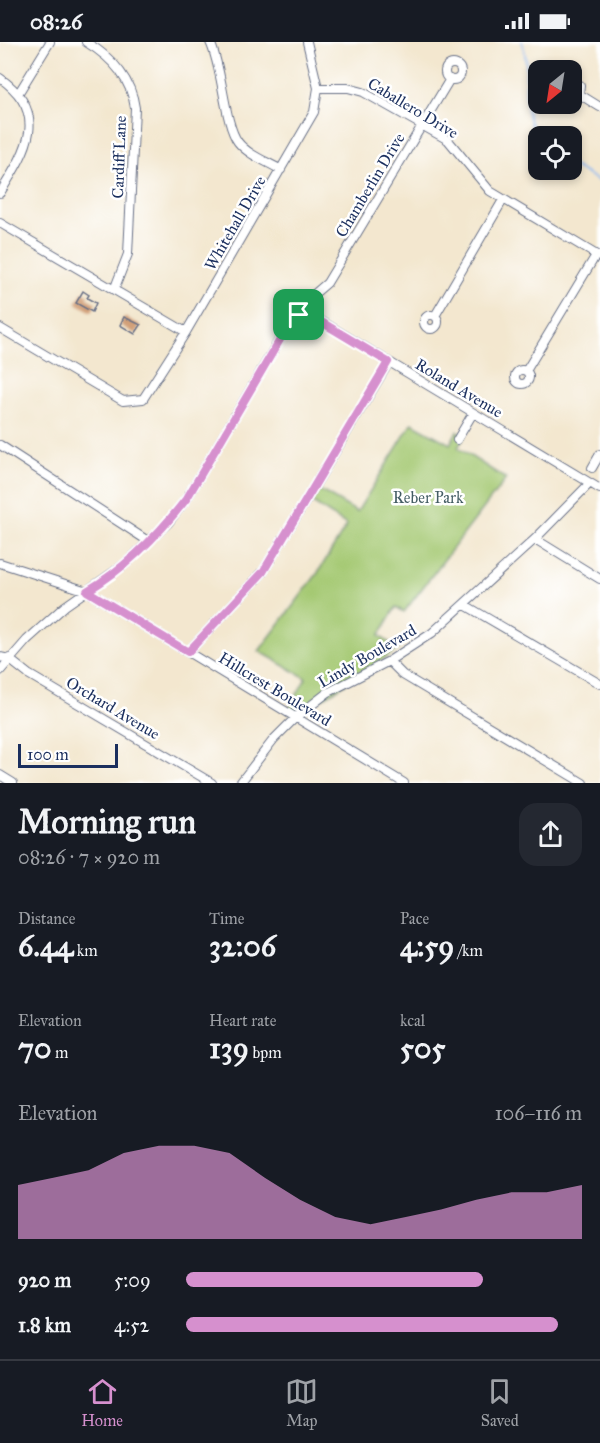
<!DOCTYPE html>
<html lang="en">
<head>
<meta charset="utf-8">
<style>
  body { margin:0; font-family:"IM FELL Great Primer",serif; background:#242831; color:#f1f3f6; height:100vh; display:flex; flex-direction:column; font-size:22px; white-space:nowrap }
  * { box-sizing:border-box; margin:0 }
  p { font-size:20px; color:#9ea1a6 }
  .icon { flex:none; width:33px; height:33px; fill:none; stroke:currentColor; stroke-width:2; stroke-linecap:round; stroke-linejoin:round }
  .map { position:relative; height:741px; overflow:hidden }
  .sheet { display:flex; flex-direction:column; background:#171b24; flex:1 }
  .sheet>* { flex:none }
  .needle { width:39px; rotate:210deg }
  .fabs { position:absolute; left:528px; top:18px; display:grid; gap:12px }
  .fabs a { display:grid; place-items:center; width:54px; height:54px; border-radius:12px; background:#171b24; box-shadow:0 3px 9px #0003; font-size:30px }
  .scale { position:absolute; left:18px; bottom:15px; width:100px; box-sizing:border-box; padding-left:6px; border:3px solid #1b2f5e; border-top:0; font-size:16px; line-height:21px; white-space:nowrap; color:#1b2f5e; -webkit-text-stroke:4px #fff; paint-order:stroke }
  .pin { position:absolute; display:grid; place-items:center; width:51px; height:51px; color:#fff; margin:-26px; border-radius:12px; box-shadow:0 3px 9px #0006 }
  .round { display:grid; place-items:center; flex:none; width:63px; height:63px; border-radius:18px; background:#242831 }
  .overview { display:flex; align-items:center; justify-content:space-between; height:102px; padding:0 18px }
  h1 { font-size:33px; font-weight:700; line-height:45px }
  .metrics { display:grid; grid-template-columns:repeat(3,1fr); gap:9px; height:102px; padding:6px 18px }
  .metrics div { display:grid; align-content:center }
  .metrics b { font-size:30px; font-weight:700 }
  .metrics small { font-size:16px; font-weight:400 }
  .metrics p { font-size:16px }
  .chart { height:168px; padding:12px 18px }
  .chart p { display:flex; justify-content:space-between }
  .chart svg { width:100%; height:108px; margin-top:6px; fill:#d690ce; opacity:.7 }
  ul { padding:0 18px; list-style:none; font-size:20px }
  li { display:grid; grid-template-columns:96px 72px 1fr; align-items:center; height:45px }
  li i { height:15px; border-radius:8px; background:#d690ce }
  .status { display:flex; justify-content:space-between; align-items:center; height:42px; padding:0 30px; background:#171b24; direction:ltr }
  .status svg { height:16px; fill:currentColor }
  .tab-bar { display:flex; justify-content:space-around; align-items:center; height:84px; border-top:2px solid #363941; background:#171b24; font-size:16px; color:#9ea1a6 }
  .tab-bar a { display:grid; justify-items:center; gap:3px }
  .tab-bar .on { color:#d690ce }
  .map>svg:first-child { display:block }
  .green { fill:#a5c973; stroke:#607c68; stroke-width:1.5 }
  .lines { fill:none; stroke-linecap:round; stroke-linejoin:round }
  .stream { stroke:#87b7f2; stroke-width:2 }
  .building { fill:#d2a079 }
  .minor-casing { stroke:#676f86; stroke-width:10 }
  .minor { stroke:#fff; stroke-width:8 }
  .route-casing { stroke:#fff; stroke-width:12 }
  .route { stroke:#d690ce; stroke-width:8 }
  .labels { text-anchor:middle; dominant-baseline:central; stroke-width:5; stroke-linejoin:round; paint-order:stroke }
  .street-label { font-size:16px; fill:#1b2f5e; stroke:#fff }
  .park-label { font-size:16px; fill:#445d64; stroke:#fff }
</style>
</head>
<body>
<div class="status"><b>08:26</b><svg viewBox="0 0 49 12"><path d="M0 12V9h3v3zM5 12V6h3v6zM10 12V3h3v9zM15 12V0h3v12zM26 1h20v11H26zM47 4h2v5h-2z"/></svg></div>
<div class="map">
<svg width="600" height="741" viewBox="0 0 600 741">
  <rect width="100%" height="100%" fill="#fff"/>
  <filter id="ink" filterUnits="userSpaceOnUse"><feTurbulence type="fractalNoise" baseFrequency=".0167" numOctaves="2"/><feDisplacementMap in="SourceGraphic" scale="12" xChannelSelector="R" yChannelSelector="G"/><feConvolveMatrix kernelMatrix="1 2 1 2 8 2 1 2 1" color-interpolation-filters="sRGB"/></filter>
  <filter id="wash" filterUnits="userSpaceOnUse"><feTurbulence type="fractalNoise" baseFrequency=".008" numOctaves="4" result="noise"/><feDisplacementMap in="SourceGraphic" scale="24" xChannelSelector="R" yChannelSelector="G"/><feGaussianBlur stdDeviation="1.35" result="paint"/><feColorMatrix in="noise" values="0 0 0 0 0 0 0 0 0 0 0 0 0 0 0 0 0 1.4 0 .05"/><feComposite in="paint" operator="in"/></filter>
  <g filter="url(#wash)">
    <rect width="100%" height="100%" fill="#f3e7cf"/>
    <path class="green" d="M412 381 450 402 457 389 465 393 458 406 506 437 404 570 396 565 379 594 399 607 294 675 288 668 306 636 259 609 317 532 347 483 311 460 318 447 357 470Z"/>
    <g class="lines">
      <path class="stream" d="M522 0C534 34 515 58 538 98
        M572 123 600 140"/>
    </g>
    <g id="blocks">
      <path class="building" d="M83 249 89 253 87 256 96 261 92 270 76 261Z
        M124 275 141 283 135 292 120 283Z"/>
    </g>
  </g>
  <g filter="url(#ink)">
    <use href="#blocks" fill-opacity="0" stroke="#676f86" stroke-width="1.5"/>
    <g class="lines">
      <g class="minor-casing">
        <path id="minor" d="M86 0C111 15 131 35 135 66L128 212 114 248
          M210 0C223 27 224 81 238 100 248 113 268 120 281 128
          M445 30a8 8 0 1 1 16 0a8 8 0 1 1-16 0Z
          M0 36C51 72 26 109 0 151
          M572 39 580 43 579 52
          M318 46H348L363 50 448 98 490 149 600 215
          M18 52 50 0
          M579 52 600 65
          M0 181 186 290
          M306 259 327 241 450 37
          M424 280a7 7 0 1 1 14 0a7 7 0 1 1-14 0Z
          M435 274 503 158
          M0 286 123 359 143 357 186 290 314 70 318 46 307 0
          M515 335a7 7 0 1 1 14 0a7 7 0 1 1-14 0Z
          M526 329 596 213
          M457 398 473 371
          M0 403 148 499
          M592 426 600 412
          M535 497 600 537
          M0 521 87 549 404 741
          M465 563 600 642
          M188 610 263 530 389 320
          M0 615 9 617 28 632 212 741
          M389 619 403 633 583 741
          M0 629 27 598 65 564 125 522 168 481 187 456 288 283 299 273 313 274 600 447
          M0 733 13 741
          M240 741 274 697 295 676 327 651 389 619 432 591 535 497 590 441"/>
      </g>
      <use href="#minor" class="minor"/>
    </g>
  </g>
  <g class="lines" filter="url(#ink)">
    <g class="route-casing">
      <path id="route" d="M308 272 388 320 263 530 188 610 87 549C126 526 160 491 187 456L288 284 295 275Z"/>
    </g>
    <use href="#route" class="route"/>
  </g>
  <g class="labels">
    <g class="street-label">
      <text transform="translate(413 66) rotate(31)">Caballero Drive</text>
      <text transform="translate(119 115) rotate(-88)">Cardiff Lane</text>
      <text transform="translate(370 143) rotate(-59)">Chamberlin Drive</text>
      <text transform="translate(235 181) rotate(-60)">Whitehall Drive</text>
      <text transform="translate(459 346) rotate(31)">Roland Avenue</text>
      <text transform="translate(367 614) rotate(-30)">Lindy Boulevard</text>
      <text transform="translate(275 647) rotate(31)">Hillcrest Boulevard</text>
      <text transform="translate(113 666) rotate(31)">Orchard Avenue</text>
    </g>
    <g class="park-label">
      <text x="428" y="455">Reber Park</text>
    </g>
  </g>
</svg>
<div class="fabs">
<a><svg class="needle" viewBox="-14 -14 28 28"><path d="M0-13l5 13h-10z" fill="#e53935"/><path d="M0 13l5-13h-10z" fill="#9ea1a6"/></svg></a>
<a><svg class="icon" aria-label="locate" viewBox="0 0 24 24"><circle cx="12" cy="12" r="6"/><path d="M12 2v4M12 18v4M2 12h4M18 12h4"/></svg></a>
</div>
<div class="scale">100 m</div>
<div class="pin" style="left:299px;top:273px;background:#1e9e55"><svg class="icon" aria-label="arrive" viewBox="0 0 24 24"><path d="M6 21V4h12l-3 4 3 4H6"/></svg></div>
</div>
<section class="sheet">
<div class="overview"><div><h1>Morning run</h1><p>08:26 · 7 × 920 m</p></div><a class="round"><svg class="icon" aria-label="share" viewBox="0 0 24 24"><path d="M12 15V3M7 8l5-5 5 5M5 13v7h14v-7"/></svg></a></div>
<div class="metrics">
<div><p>Distance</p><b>6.44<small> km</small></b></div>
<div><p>Time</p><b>32:06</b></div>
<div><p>Pace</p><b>4:59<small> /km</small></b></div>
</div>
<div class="metrics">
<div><p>Elevation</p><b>70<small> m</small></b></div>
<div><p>Heart rate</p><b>139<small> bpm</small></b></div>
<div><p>kcal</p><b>505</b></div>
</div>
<div class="chart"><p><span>Elevation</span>106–116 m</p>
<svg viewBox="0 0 160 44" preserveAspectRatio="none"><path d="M0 44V22L10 19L20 16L30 9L40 6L50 6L60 9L70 19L80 28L90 35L100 38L110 35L120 32L130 28L140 25L150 25L160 22V44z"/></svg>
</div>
<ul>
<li><b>920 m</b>5:09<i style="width:75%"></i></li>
<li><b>1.8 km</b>4:52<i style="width:94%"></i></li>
</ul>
</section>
<nav class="tab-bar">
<a class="on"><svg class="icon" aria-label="home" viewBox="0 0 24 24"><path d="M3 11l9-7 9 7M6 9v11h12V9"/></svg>Home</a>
<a><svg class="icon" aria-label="map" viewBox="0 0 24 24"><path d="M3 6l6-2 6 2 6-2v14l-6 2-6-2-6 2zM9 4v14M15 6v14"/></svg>Map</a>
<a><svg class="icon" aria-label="saved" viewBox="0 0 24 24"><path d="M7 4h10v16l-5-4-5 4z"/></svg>Saved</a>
</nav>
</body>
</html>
